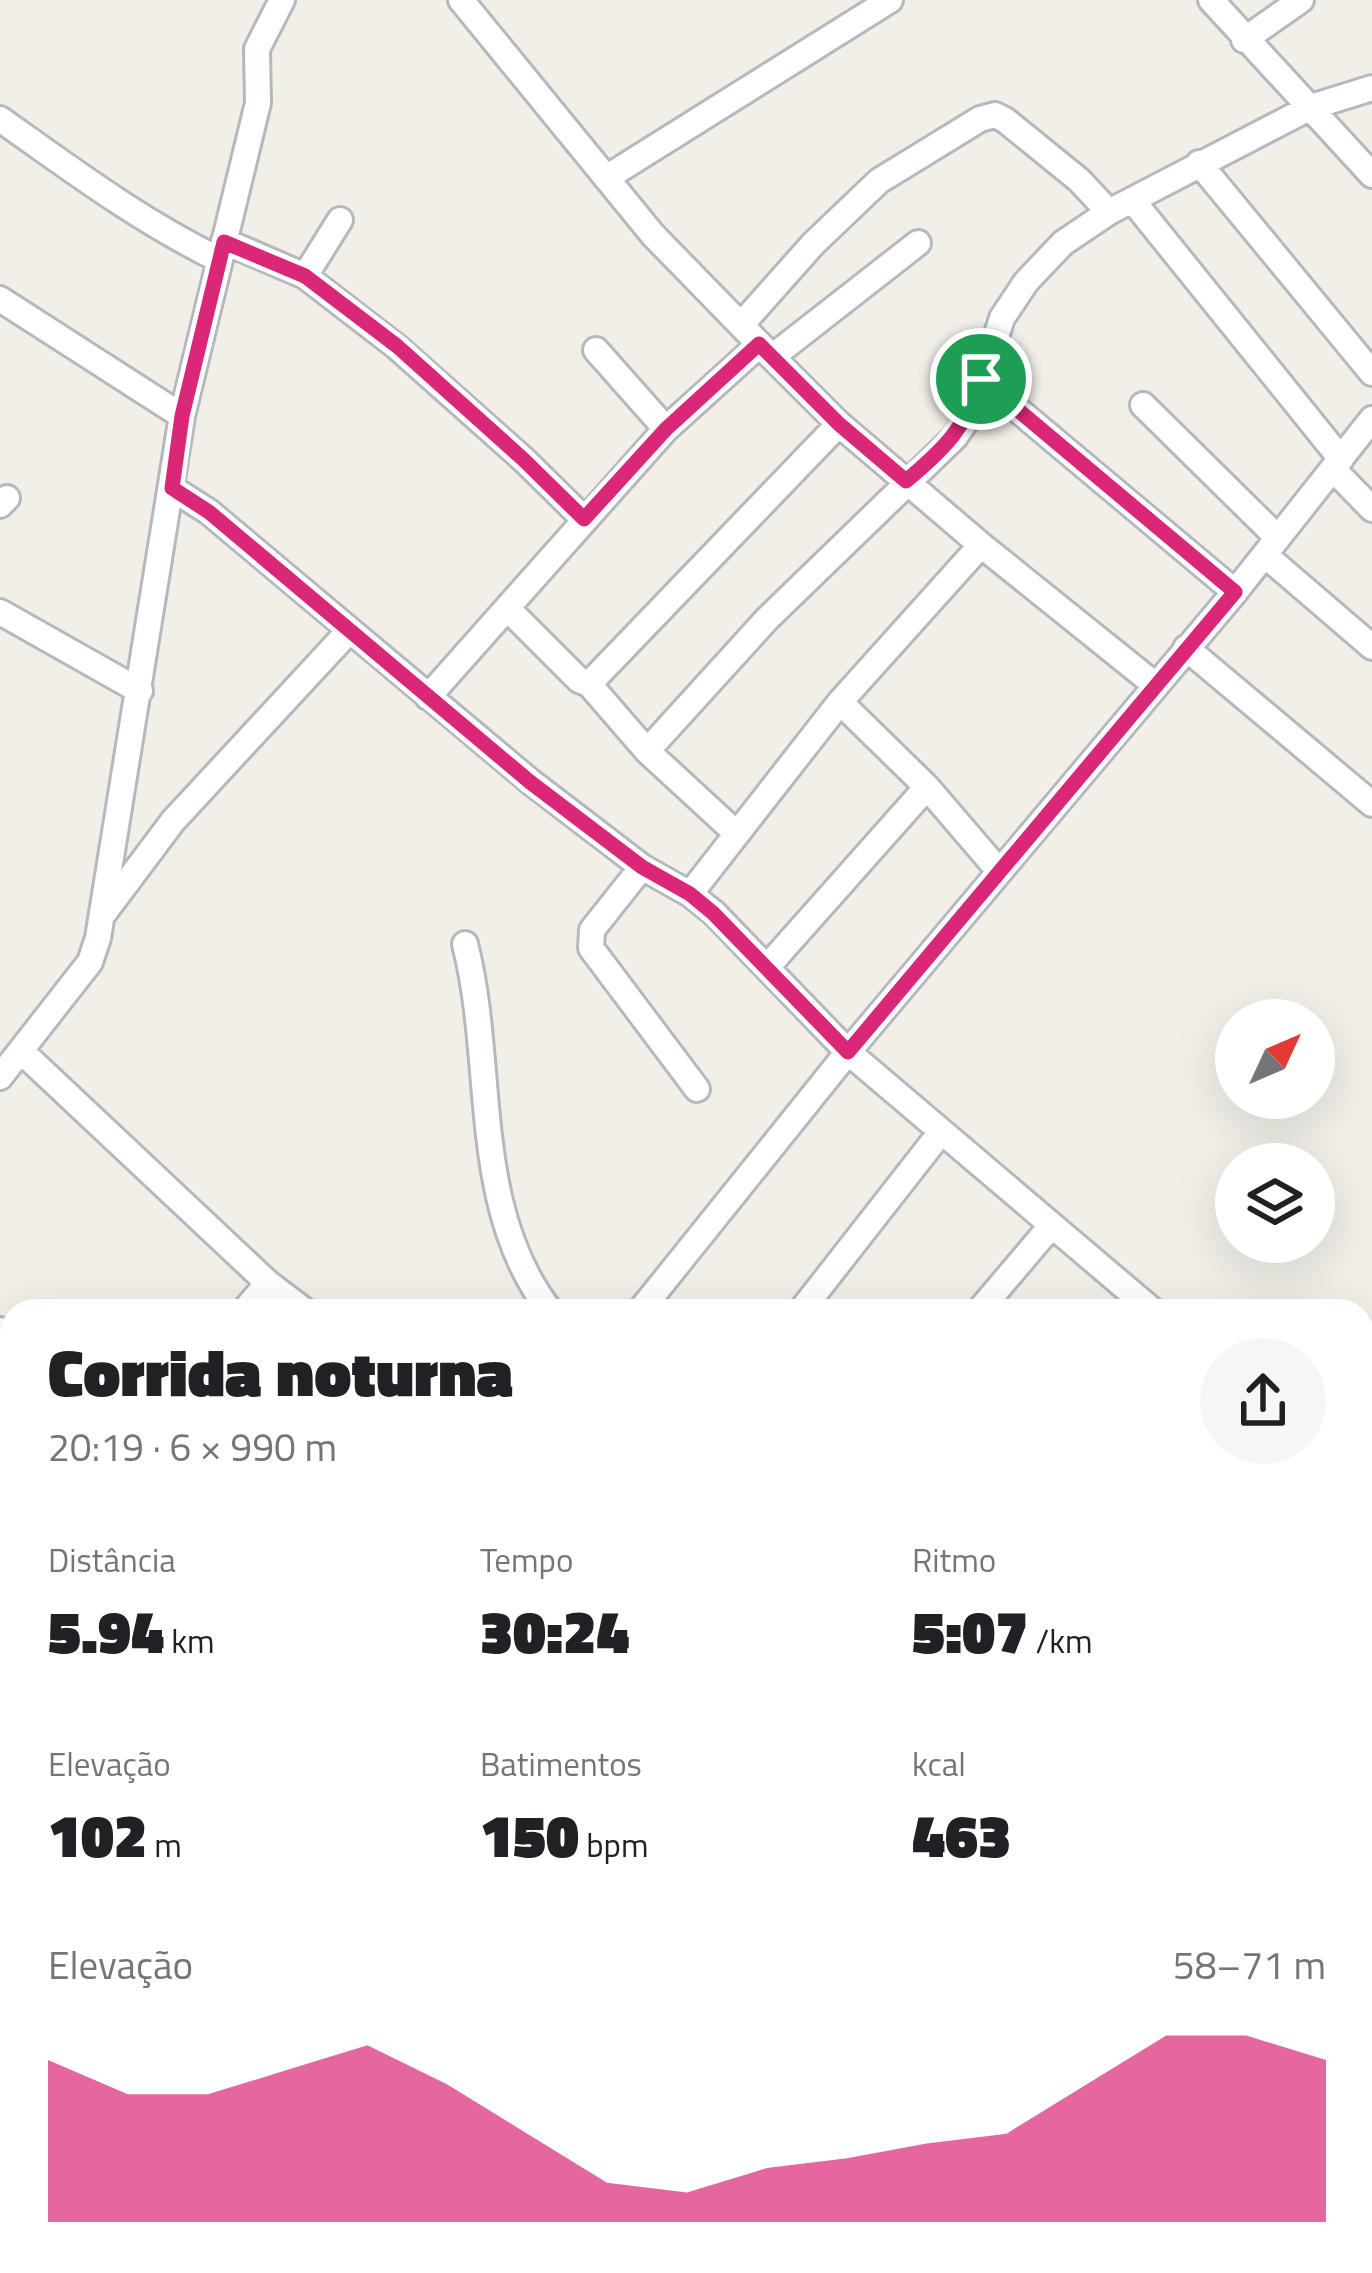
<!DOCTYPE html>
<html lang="pt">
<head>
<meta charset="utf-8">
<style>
  body { margin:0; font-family:"Titillium Web",sans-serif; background:#f6f6f6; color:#202124; height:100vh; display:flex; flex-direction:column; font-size:45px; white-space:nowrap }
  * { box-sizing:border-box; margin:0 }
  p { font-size:39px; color:#757577 }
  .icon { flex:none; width:66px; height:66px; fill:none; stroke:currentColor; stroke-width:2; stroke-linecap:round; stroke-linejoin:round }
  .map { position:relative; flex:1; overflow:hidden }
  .sheet { position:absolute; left:0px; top:1299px; width:1374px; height:975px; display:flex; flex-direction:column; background:#fff; border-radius:36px 36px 0 0; box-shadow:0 12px 48px #0002 }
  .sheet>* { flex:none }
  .needle { width:78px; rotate:46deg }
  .controls { position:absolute; left:1215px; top:999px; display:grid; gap:24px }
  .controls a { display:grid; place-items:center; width:120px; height:120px; border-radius:50%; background:#fff; box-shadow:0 12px 48px #0002; font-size:60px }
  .pin { position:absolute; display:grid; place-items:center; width:102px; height:102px; color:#fff; margin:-51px; border:6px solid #fff; border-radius:50%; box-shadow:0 3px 12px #0007 }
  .round { display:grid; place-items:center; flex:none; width:126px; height:126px; border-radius:63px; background:#f6f6f6 }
  .overview { display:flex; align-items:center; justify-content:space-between; height:204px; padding:0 48px }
  h1 { font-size:66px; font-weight:800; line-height:90px }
  .figures { display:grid; grid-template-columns:repeat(3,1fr); gap:18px; height:204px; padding:12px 48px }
  .figures div { display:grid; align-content:center }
  .figures b { font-size:60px; font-weight:800 }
  .figures small { font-size:33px; font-weight:400 }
  .figures p { font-size:33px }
  .chart { height:336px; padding:24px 48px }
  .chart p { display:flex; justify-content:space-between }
  .chart svg { width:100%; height:216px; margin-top:12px; fill:#db2777; opacity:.7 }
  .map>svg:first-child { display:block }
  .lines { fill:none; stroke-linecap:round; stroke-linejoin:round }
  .minor-casing { stroke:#b5b8bc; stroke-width:30 }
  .minor { stroke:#fff; stroke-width:24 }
  .route-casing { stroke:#fff; stroke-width:24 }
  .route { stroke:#db2777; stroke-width:15 }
</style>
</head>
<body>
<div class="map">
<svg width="1372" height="2273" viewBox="0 0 1372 2273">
  <rect width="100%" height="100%" fill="#f1efe8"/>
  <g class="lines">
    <g class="minor-casing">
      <path id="minor" d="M461 0 653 235 772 357 839 424 981 545 1154 684
        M1211 0 1372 175
        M1244 40 1301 0
        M0 119C72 170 140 221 220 260
        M1199 163 1372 373
        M606 178 890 0
        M1133 201 1341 459
        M224 241 305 276 397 347 524 460 584 519
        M305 276 340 220
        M0 299 182 416
        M741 325 813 244 879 181 980 119 995 115 1005 120 1079 180 1109 212
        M596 350 666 429
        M772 357 918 243
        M981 379 1235 592
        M1143 405 1277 537
        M1334 470 1372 509
        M173 489 209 512 531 782 642 867 690 894 714 913 848 1052 1153 1311
        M0 505 7 498
        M1265 555 1372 647
        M507 608 579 680 589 684 647 751 736 833
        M0 612 140 691
        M1186 648 1372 804
        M589 684 839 424
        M428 697 666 429 759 345
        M840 702 927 787 999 871
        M647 751 767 619 955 437 973 411 1002 318 1026 282 1063 243 1109 212 1311 107 1372 88
        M642 867 592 930 591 948 697 1089
        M690 894 840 702 981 545
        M104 913 173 821 349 631
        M465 944C496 1065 469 1206 550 1311
        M768 966 927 787
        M21 1051 268 1283 305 1311
        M0 1077 90 962 98 938 182 416 258 103 257 49 282 0
        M244 1311 268 1283
        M640 1311 848 1052 1235 592 1372 419
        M801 1311 941 1132
        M979 1311 1051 1226
        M0 1330 12 1339
        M1362 1445 1372 1434
        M1362 1486 1372 1495
        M0 1515 12 1528
        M0 1712 12 1727
        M0 1873 12 1888
        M0 2002 12 2014
        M1362 2081 1372 2089
        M0 2149 12 2159
        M1362 2221 1372 2216
        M127 2262 140 2273
        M274 2262 284 2273
        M389 2262 401 2273
        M512 2262 524 2273
        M620 2262 632 2273
        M733 2262 744 2273
        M1099 2262 1115 2273
        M692 2273 702 2262
        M1259 2273 1277 2262"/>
    </g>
    <use href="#minor" class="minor"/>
  </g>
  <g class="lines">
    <g class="route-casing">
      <path id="route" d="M224 242 305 276 397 346 524 460 584 519 666 429 759 344 839 424 906 481C943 450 968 426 981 379L1235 592 848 1052 713 913 690 894 642 867 530 782 209 512 172 488 182 416Z"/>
    </g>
    <use href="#route" class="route"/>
  </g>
</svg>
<div class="controls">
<a><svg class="needle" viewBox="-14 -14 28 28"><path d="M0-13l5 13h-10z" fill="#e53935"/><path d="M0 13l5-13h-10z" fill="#757577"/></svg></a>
<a><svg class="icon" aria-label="layers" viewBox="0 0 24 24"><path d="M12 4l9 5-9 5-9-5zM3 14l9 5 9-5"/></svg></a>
</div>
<div class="pin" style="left:981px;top:379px;background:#1e9e55"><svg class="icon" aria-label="arrive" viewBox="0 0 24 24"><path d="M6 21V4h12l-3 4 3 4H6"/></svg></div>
<section class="sheet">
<div class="overview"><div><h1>Corrida noturna</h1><p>20:19 · 6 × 990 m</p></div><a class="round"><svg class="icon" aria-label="share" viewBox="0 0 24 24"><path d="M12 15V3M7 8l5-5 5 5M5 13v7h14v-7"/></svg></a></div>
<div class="figures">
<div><p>Distância</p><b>5.94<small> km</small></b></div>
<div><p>Tempo</p><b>30:24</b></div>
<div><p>Ritmo</p><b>5:07<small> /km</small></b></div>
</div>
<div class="figures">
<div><p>Elevação</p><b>102<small> m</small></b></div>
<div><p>Batimentos</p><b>150<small> bpm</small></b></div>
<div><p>kcal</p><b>463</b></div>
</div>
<div class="chart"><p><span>Elevação</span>58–71 m</p>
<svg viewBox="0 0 160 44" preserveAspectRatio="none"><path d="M0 44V11L10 18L20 18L30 13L40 8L50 16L60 26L70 36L80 38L90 33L100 31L110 28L120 26L130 16L140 6L150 6L160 11V44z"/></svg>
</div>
</section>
</div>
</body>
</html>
